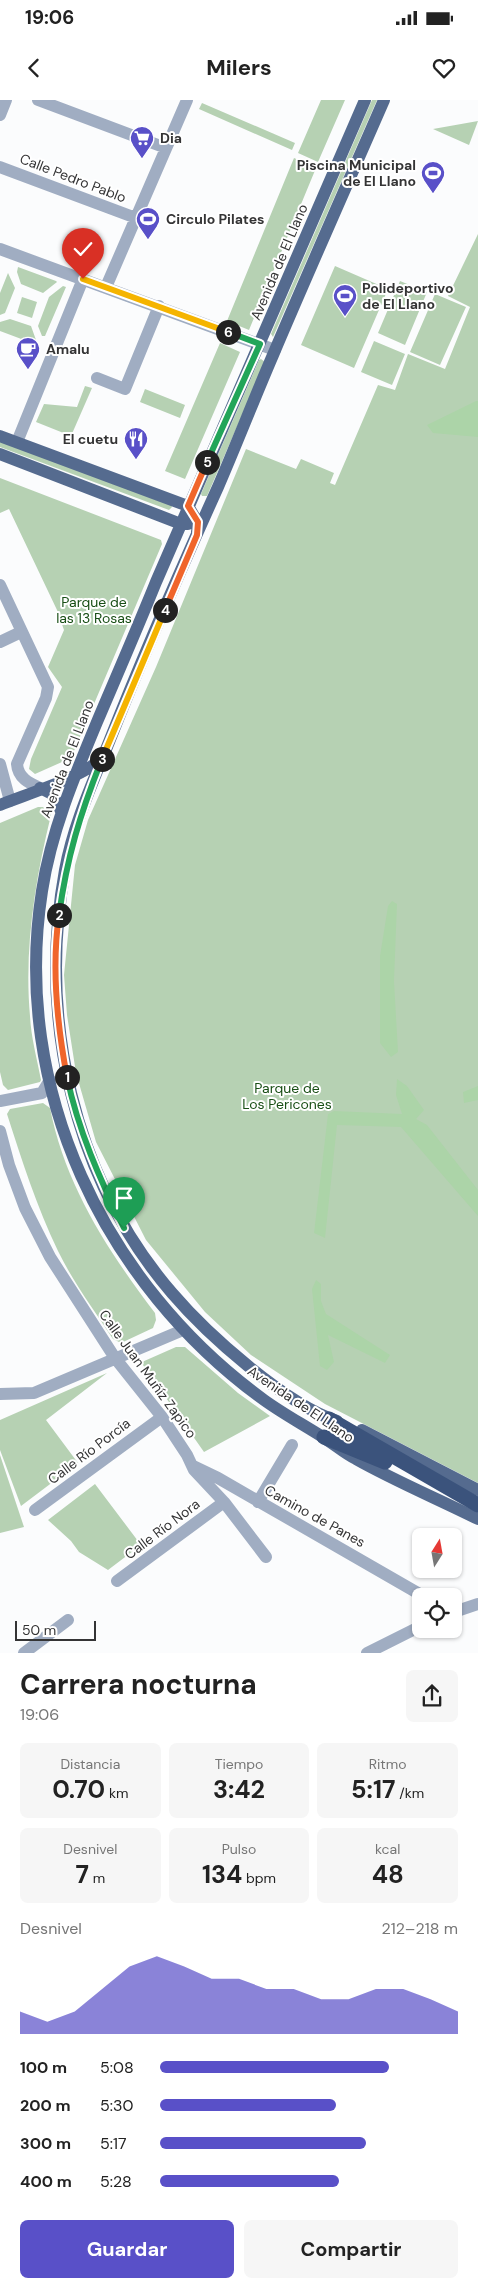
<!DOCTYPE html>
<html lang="es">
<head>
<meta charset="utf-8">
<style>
  body { margin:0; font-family:"DM Sans",sans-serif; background:#f6f6f6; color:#222; height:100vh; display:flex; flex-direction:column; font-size:19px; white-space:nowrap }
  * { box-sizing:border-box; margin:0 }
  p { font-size:16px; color:#767676 }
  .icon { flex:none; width:28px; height:28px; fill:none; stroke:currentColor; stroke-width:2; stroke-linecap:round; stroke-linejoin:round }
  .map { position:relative; height:1553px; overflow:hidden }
  .sheet { display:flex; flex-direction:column; background:#fff; flex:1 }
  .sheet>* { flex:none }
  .needle { width:32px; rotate:11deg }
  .buttons { position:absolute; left:412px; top:1428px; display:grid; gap:10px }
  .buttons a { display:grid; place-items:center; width:50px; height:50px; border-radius:8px; background:#fff; box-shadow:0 1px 4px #0004; font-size:25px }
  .scale { position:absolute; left:15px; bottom:12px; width:81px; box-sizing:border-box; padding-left:5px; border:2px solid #343435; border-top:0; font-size:14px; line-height:18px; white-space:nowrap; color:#343435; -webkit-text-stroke:4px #fff; paint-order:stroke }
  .pin { position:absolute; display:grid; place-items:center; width:42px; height:42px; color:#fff; margin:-51px -21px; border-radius:50% 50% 50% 0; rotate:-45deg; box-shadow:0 0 5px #0007 }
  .pin .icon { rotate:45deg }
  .km { position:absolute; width:25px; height:25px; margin:-12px; border-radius:50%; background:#222; color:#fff; font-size:14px; line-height:25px; text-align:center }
  .round { display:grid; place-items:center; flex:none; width:52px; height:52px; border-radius:8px; background:#f6f6f6 }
  .headline { display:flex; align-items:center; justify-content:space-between; height:85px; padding:0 20px }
  h1 { font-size:28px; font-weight:700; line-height:38px }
  .stats { display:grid; grid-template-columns:repeat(3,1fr); gap:8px; height:85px; padding:5px 20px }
  .stats div { display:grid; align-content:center; border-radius:8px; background:#f6f6f6; text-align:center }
  .stats b { font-size:25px; font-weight:700 }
  .stats small { font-size:14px; font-weight:400 }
  .stats p { font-size:14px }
  .chart { height:140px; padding:10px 20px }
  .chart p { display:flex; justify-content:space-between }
  .chart svg { width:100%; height:90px; margin-top:5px; fill:#5950c8; opacity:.7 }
  .primary-button { display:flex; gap:10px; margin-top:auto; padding:10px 20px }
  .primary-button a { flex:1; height:58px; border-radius:8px; background:#5950c8; color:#fff; font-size:20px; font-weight:700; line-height:58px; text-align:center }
  .primary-button a+a { background:#f6f6f6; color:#222 }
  ul { padding:0 20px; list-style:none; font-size:16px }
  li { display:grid; grid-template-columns:80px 60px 1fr; align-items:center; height:38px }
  li i { height:12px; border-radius:6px; background:#5950c8 }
  .status { display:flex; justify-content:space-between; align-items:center; height:35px; padding:0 25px; background:#fff; direction:ltr }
  .status svg { height:14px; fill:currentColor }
  header { display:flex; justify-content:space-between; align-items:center; height:65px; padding:0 20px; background:#fff; font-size:22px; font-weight:700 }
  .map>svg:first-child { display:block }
  .green { fill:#b6d1b3 }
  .forest { fill:#acd4a8 }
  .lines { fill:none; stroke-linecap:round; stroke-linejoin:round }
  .minor { stroke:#a0adc2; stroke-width:12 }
  .major { stroke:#556b8f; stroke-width:12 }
  .highway { stroke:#3b537c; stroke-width:15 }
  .split-1-casing { stroke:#fff; stroke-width:10 }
  .split-2-casing { stroke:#fff; stroke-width:10 }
  .split-3-casing { stroke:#fff; stroke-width:10 }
  .split-4-casing { stroke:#fff; stroke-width:10 }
  .split-5-casing { stroke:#fff; stroke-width:10 }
  .split-6-casing { stroke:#fff; stroke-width:10 }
  .split-7-casing { stroke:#fff; stroke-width:10 }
  .split-1 { stroke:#22a559; stroke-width:6 }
  .split-2 { stroke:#f0652b; stroke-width:6 }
  .split-3 { stroke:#22a559; stroke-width:6 }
  .split-4 { stroke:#f5b400; stroke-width:6 }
  .split-5 { stroke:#f0652b; stroke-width:6 }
  .split-6 { stroke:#22a559; stroke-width:6 }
  .split-7 { stroke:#f5b400; stroke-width:6 }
  .labels { text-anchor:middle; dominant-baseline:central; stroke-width:4; stroke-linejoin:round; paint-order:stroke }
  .poi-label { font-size:14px; font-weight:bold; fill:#343435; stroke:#fff; text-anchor:start }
  .street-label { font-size:14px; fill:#343435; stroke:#fff }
  .park-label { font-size:14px; fill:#184e15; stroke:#fff }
</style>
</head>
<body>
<div class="status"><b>19:06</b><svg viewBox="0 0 49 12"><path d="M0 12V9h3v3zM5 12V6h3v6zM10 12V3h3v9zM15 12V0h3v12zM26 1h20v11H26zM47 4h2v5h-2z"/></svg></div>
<header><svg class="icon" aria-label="back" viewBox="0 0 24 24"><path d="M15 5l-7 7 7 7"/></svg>Milers<svg class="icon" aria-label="heart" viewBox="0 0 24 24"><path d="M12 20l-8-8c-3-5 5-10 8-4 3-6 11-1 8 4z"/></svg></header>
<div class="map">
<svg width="478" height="1553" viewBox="0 0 478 1553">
  <rect width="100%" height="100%" fill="#fbfcfd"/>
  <path class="green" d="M321 0H345L318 62 298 53Z
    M372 0H377L273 237 271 234Z
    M202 3 295 43 292 50 199 9Z
    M478 21 469 45 433 29Z
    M294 58 316 68 249 230 227 221Z
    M478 134V1383L325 1304 251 1255 205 1212 146 1140 96 1042 76 973 67 915 64 875 75 765 88 720 156 567 246 349 296 369 301 359 334 373 330 383 335 385 378 285 395 290 408 254 445 269 470 207 448 196Z
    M335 166 388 189 354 268 301 245Z
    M18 167 56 181 57 182 43 193 21 184 17 172Z
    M8 173 15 188 5 213 0 215V193Z
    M400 181 427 192 405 245 378 233Z
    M63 186 66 187 45 236H42L38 226 49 197Z
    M435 194 466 207 440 265 410 252Z
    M22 197 37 202 32 218 17 213Z
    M10 219 31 226 36 240 32 243 0 231V222Z
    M374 241 405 254 392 285 361 272Z
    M220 243 240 252 185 379 165 371Z
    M261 259 265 262 207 396H202L201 394 259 260Z
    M85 286 92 288 71 336 36 322 44 304 77 307Z
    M145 289 185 305 180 318 140 302Z
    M0 341 171 405 172 407 169 410 0 347Z
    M0 378 161 440 162 444 71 658 35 674 29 669 31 659 62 587 48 567 64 530 57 510 9 409 0 413Z
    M38 707H43L51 715C35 780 24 849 30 916 31 937 37 959 41 980L40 982 8 990 3 985 0 972V723Z
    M43 1003 50 1008C65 1085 108 1151 155 1213L156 1220 153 1228 121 1243 113 1239C94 1210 73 1182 58 1151 37 1107 22 1061 7 1014L10 1009Z
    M176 1247H185L238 1293 270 1316 204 1352 143 1265 142 1262Z
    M107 1273 46 1320 78 1363 21 1406 0 1350V1320Z
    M0 1355 24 1427 0 1433Z
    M95 1384 141 1445 108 1470 79 1452 71 1441 48 1420Z"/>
  <path class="forest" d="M476 301H478V337L433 333 427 325Z
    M392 801 397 804 394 881 398 952 391 957 380 943V856L388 806Z
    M397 979 407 986 424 1010 416 1019 427 1025 478 1090V1116L401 1027 337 1025 325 1138 314 1133 328 1014 334 1011 402 1014 396 995Z
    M478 986V1000L464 1003 463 992Z
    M316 1180 321 1184V1201L326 1214 390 1255 385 1263 328 1235 334 1262 327 1270 320 1266 312 1189Z"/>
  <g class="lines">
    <path class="minor" d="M38 0 166 48
      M0 15 6 0
      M0 67 136 118
      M0 149 275 250
      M106 187 187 0
      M97 278 125 289 159 206
      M17 342 83 179
      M0 485 48 587 46 598 17 664C18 678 29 683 40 688
      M0 542 21 532
      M0 664 10 701
      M0 1001 42 993 50 980
      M0 1031 9 1065 25 1108 50 1157 115 1258 162 1317 187 1355 194 1370 224 1402 266 1457
      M0 1294 34 1293 183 1230
      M193 1366 218 1378 423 1496
      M258 1402 292 1345
      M35 1410 162 1317
      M117 1481 224 1402
      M454 1512 478 1504
      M24 1553 68 1520
      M367 1553 421 1526"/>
    <path class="major" d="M365 0C296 161 225 321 156 482 137 529 117 575 97 622 74 677 51 732 42 791 11 989 104 1184 264 1300 282 1313 302 1324 321 1336 333 1343 344 1353 356 1359 395 1381 438 1399 478 1419
      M0 336 188 406 198 423 197 432
      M0 354 181 424H188
      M40 688 52 694 61 711
      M0 705C24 695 86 676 100 659
      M337 1321C285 1304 207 1234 172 1193 73 1078 38 918 65 770 73 726 92 684 109 642 143 556 180 471 218 387 237 343 254 299 273 255 309 170 347 85 384 0
      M362 1330 478 1390"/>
    <path class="highway" d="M329 1319 478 1405
      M324 1337 385 1362"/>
  </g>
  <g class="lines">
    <g class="split-1-casing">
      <path id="split-1" d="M67 977C78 1030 100 1080 124 1128"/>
    </g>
    <g class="split-2-casing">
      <path id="split-2" d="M59 815C51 869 57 924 67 977"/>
    </g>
    <g class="split-3-casing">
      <path id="split-3" d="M59 815C67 757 80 714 102 659"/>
    </g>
    <g class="split-4-casing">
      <path id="split-4" d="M102 659 165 510"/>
    </g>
    <g class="split-5-casing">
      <path id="split-5" d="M165 510 197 435 198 422 188 406 207 362"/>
    </g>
    <g class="split-6-casing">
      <path id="split-6" d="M207 362 260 244 228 232"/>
    </g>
    <g class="split-7-casing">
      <path id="split-7" d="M83 179 228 232"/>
    </g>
    <use href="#split-1" class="split-1"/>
    <use href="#split-2" class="split-2"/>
    <use href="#split-3" class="split-3"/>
    <use href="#split-4" class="split-4"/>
    <use href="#split-5" class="split-5"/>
    <use href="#split-6" class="split-6"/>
    <use href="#split-7" class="split-7"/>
  </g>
  <defs>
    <g id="supermarket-pin" transform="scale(1.25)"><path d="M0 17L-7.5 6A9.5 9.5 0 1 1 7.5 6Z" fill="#5950c8" stroke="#fff"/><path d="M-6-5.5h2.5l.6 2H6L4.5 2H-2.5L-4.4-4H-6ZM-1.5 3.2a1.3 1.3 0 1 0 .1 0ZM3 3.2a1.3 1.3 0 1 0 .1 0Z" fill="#fff"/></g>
    <g id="stadium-pin" transform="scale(1.25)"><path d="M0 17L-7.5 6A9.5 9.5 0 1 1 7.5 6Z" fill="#5950c8" stroke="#fff"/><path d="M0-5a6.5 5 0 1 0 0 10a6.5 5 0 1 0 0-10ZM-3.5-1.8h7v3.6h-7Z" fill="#fff"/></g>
    <g id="cafe-pin" transform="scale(1.25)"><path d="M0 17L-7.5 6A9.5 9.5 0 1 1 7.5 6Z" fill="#5950c8" stroke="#fff"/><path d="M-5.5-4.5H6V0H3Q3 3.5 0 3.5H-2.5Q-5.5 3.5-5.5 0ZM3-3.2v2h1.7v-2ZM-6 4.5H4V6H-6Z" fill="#fff"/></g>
    <g id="restaurant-pin" transform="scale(1.25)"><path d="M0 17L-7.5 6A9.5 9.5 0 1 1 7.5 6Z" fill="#5950c8" stroke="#fff"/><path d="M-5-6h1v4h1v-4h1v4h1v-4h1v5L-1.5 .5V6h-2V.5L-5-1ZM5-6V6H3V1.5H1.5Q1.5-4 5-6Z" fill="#fff"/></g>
  </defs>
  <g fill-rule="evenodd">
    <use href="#supermarket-pin" x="142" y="38"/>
    <use href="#stadium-pin" x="433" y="73"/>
    <use href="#stadium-pin" x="148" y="119"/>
    <use href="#stadium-pin" x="345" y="196"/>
    <use href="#cafe-pin" x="28" y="249"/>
    <use href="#restaurant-pin" x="136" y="339"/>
  </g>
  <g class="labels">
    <g class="poi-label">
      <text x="160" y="38">Dia</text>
      <text x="416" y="65" text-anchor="end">Piscina Municipal<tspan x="416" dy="16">de El Llano</tspan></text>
      <text x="166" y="119">Circulo Pilates</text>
      <text x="362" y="188">Polideportivo<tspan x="362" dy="16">de El Llano</tspan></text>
      <text x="46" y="249">Amalu</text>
      <text x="118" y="339" text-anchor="end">El cuetu</text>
    </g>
    <g class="street-label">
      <text transform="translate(73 78) rotate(21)">Calle Pedro Pablo</text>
      <text transform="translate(279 162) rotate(-67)">Avenida de El Llano</text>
      <text transform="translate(67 659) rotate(-69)">Avenida de El Llano</text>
      <text transform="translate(148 1274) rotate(54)">Calle Juan Muñíz Zapico</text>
      <text transform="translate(301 1304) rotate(34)">Avenida de El Llano</text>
      <text transform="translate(89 1351) rotate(-37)">Calle Río Porcía</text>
      <text transform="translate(315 1416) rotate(29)">Camino de Panes</text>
      <text transform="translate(162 1429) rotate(-37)">Calle Río Nora</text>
    </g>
    <g class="park-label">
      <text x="94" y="502">Parque de<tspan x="94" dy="16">las 13 Rosas</tspan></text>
      <text x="287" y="988">Parque de<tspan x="287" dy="16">Los Pericones</tspan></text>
    </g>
  </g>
</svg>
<div class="buttons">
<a><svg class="needle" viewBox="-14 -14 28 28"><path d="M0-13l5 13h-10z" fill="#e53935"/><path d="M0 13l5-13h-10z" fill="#767676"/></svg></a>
<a><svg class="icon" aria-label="locate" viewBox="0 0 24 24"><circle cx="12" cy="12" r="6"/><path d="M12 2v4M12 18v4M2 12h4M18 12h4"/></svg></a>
</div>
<div class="scale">50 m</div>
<div class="pin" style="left:124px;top:1128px;background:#1e9e55"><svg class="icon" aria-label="arrive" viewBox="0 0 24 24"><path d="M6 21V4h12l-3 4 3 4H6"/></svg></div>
<div class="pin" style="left:83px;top:179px;background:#d93025"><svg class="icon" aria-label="check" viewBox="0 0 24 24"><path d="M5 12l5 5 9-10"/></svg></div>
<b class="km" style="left:67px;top:977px">1</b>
<b class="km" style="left:59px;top:815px">2</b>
<b class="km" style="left:102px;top:659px">3</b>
<b class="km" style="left:165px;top:510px">4</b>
<b class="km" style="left:207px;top:362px">5</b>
<b class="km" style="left:228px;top:232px">6</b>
</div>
<section class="sheet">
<div class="headline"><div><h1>Carrera nocturna</h1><p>19:06</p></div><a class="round"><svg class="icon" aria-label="share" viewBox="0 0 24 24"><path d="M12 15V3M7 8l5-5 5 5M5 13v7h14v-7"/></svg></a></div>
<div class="stats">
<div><p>Distancia</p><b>0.70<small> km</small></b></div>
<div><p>Tiempo</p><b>3:42</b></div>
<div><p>Ritmo</p><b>5:17<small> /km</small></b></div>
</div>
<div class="stats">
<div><p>Desnivel</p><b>7<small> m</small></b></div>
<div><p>Pulso</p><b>134<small> bpm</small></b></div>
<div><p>kcal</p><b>48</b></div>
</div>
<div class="chart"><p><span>Desnivel</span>212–218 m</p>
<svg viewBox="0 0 160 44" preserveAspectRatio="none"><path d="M0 44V33L10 38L20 33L30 22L40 11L50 6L60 11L70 17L80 17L90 22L100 22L110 27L120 27L130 22L140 22L150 27L160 33V44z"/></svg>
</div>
<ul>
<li><b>100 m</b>5:08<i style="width:77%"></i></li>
<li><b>200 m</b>5:30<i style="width:59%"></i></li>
<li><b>300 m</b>5:17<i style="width:69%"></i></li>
<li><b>400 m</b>5:28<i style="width:60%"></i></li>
</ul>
<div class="primary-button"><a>Guardar</a><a>Compartir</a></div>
</section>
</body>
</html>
